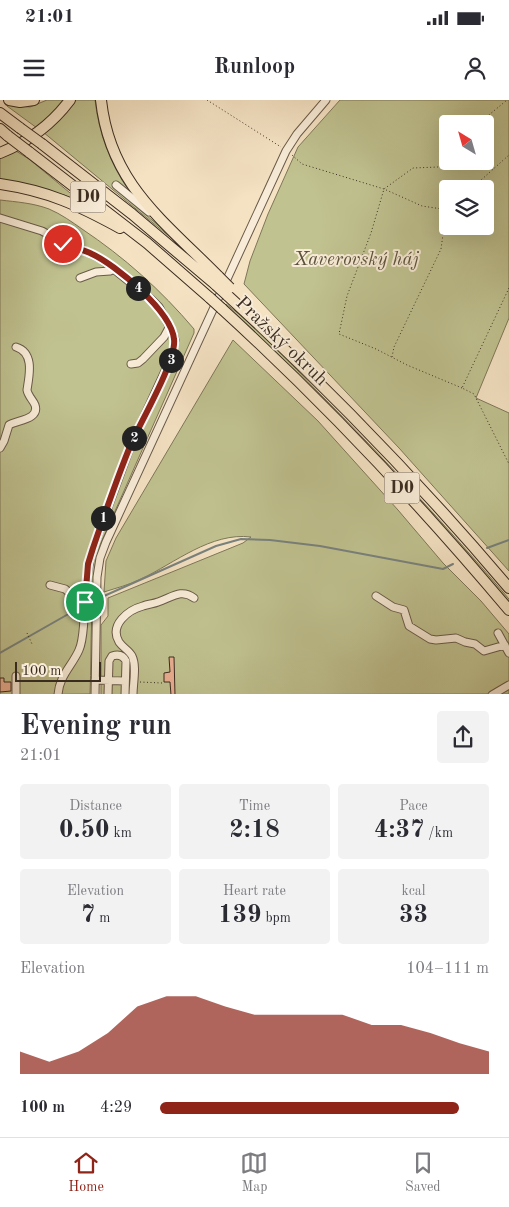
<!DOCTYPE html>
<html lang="en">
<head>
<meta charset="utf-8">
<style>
  body { margin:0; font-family:"Old Standard TT",serif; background:#f2f2f3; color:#2b2b33; height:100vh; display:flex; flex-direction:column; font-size:19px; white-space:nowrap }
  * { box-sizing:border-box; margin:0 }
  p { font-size:16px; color:#7c7c81 }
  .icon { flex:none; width:28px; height:28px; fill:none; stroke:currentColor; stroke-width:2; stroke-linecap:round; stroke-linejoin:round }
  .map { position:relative; height:594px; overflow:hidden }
  .side { display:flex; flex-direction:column; background:#fff; flex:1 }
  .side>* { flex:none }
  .needle { width:32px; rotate:323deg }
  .buttons { position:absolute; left:439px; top:15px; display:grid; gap:10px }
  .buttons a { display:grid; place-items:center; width:55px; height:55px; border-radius:5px; background:#fff; box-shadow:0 5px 20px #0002; font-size:25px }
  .scale { position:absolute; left:15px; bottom:12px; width:86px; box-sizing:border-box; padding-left:5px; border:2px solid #3b2c20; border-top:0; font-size:14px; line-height:18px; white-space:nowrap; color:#3b2c20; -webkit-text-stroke:4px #f8ecd8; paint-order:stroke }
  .pin { position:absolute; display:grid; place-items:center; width:42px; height:42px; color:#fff; margin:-21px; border:2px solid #fff; border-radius:50%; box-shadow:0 1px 5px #0007 }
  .km { position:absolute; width:25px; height:25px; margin:-12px; border-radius:50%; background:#222; color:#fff; font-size:14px; line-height:25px; text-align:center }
  .round { display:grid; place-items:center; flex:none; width:52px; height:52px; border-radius:5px; background:#f2f2f3 }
  .overview { display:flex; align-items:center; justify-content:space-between; height:85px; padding:0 20px }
  h1 { font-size:28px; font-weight:600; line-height:38px }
  .metrics { display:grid; grid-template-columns:repeat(3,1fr); gap:8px; height:85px; padding:5px 20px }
  .metrics div { display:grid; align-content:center; border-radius:5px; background:#f2f2f3; text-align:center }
  .metrics b { font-size:25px; font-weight:600 }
  .metrics small { font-size:14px; font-weight:400 }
  .metrics p { font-size:14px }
  .chart { height:140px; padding:10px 20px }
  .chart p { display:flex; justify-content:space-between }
  .chart svg { width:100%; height:90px; margin-top:5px; fill:#8f2418; opacity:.7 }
  ul { padding:0 20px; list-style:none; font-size:16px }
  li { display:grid; grid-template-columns:80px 60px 1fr; align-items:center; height:38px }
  li i { height:12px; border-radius:6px; background:#8f2418 }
  .status { display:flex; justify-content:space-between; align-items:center; height:35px; padding:0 25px; background:#fff; direction:ltr }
  .status svg { height:14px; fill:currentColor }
  header { display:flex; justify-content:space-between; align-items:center; height:65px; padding:0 20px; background:#fff; font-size:22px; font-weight:600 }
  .tab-bar { display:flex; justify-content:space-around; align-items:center; height:70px; border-top:1px solid #e1e1e2; background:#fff; font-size:14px; color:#7c7c81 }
  .tab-bar a { display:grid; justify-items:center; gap:2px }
  .tab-bar .selected { color:#8f2418 }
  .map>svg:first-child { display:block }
  .green { fill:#c0c290; stroke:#7e7758; fill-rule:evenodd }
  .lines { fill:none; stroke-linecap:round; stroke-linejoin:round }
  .stream { stroke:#78827f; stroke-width:2 }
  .building { fill:#eaaf92; stroke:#3b2c20 }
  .minor-casing { stroke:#695a49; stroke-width:9 }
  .highway-casing { stroke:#3b2c20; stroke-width:12 }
  .path { stroke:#3b2c20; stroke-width:1; stroke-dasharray:1 2.5; stroke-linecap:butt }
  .minor { stroke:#f8ecd8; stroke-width:7 }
  .highway { stroke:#f4e2c3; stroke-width:10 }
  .highway-bridge-casing { stroke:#3b2c20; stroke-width:12; stroke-linecap:butt }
  .highway-bridge { stroke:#f4e2c3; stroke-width:10 }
  .route-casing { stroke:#fff; stroke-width:10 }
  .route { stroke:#8f2418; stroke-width:6 }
  .labels { text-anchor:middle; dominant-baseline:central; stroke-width:4; stroke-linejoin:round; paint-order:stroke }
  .shield { fill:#f8ecd8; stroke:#746657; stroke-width:1 }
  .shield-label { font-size:18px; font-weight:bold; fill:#3b2c20 }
  .park-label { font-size:19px; font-style:italic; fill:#5c523c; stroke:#f8ecd8 }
  .street-label { font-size:19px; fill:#3b2c20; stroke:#f8ecd8 }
</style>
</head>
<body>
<div class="status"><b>21:01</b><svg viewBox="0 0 49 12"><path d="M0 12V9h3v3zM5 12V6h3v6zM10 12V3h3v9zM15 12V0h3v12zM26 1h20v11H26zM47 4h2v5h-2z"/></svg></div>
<header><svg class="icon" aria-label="menu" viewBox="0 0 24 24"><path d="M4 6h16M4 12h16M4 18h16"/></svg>Runloop<svg class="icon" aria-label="person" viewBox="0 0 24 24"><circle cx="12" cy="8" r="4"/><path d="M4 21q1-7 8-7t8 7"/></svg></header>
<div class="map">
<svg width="509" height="595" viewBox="0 0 509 595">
  <rect width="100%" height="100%" fill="#f4e2c3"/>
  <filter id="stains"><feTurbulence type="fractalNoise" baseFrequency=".004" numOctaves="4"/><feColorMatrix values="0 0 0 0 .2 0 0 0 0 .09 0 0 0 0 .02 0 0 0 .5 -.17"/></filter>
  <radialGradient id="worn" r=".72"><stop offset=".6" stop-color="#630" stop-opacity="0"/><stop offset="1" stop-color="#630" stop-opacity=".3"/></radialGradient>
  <path class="green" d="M47 0H65L37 28 7 6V5L30 7Z
    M75 0H95C99 34 110 63 129 91L120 83 115 89 177 141 176 142 43 32Z
    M340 0H509V218L476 298 509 313V471L399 348 244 184 250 161 268 114 298 47ZM448 24H485V61H448ZM448 89H485V126H448Z
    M16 51 29 59 81 102 64 95 0 80V57Z
    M0 100C17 102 33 103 49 109 61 114 72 122 82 129 124 157 161 190 194 229V233L100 445C89 494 92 545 90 594L0 595Z
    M226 204C260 229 289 262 319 293 385 359 448 428 509 499V504L224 206Z
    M233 240 318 321 398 410 443 463 481 501 509 534V594L101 595V525L108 516V498L243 443 251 437C211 432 175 463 141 479 129 485 116 488 104 492L106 461 116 438Z"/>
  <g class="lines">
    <path class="stream" d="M487 448 509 440
      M104 496 216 446 241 439 270 440 320 446 443 469 453 464
      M90 501 93 499
      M0 553 79 508"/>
  </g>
  <path class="building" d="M169 557H174L175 595H171L170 582H164V573L170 572Z
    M0 578H4V582H11V591L0 592Z"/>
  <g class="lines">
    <g class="minor-casing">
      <path id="minor" d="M116 85 149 112
        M0 118 42 131 63 143 83 150 101 159 151 199 159 207 173 233 175 240 171 258 131 345 93 448C86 471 86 495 84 520 83 530 83 541 79 550 72 566 59 576 58 595
        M80 178 96 172 110 171 115 169
        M131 264 138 263 143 259 164 237 170 226
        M0 348 4 341 9 325C16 320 40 320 35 305 33 300 28 296 27 290 29 276 35 253 16 247
        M50 485 65 489 85 506
        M376 496 393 507 404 510 409 526 430 539 436 540 456 538 465 542 475 544 484 551 505 545
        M498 533 509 553
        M95 580 125 581
        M16 595V576
        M95 595 97 477 100 458 106 442 286 51 297 34 326 0
        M108 595 109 561 112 556C118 554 123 555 126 561L125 595
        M133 595C133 583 137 566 132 556 129 550 123 548 119 542 109 525 128 510 143 506 148 504 153 504 158 502 171 498 181 488 194 498
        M492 595 509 585"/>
    </g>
    <g class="highway-casing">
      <path id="highway" d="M9 0 20 2 34 0
        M101 0C110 84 164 121 219 177
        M0 13 20 28
        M0 29 8 36
        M42 44 132 114 216 185
        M29 52 147 143 210 198
        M0 53C28 42 52 24 70 0
        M0 84C48 91 78 105 120 128
        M227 195C327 287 421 384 509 488
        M221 208C324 302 419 403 509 510"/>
    </g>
    <path class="path" d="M207 0 281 47
      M478 24 507 0
      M292 55 302 64 384 89 422 106 442 109 448 107
      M448 57 438 67 413 68 384 89 371 133 347 196 339 234 376 249 407 265 462 288
      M471 89 509 55
      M509 188 462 288 474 294 509 364
      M392 257 394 247 441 149 444 127 442 109
      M27 533 32 544
      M140 582 162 583"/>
    <use href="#minor" class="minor"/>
    <use href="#highway" class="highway"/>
    <g class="highway-bridge-casing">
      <path id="highway-bridge" d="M20 28 42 44
        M8 36 29 52
        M219 177 230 188
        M216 185 227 195
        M210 198 221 208"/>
    </g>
    <use href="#highway-bridge" class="highway-bridge"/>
  </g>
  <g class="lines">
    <g class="route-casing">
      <path id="route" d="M63 144C72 148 82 149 92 154 116 165 171 211 174 239 177 260 141 321 131 344 117 378 105 413 93 448L88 464 85 502"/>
    </g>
    <use href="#route" class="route"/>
  </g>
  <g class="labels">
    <g class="shield">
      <rect x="70.5" y="81.5" width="35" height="31" rx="4"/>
      <rect x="384.5" y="372.5" width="35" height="31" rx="4"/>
    </g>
    <g class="shield-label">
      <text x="88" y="97">D0</text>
      <text x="402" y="388">D0</text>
    </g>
    <g class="park-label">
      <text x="356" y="160">Xaverovský háj</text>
    </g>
    <g class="street-label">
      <text transform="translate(281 242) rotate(44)">Pražský okruh</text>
    </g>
  </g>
  <rect width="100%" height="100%" filter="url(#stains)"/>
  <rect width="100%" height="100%" fill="url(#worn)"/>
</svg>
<div class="buttons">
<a><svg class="needle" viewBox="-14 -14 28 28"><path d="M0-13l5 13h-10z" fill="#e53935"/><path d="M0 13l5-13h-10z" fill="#7c7c81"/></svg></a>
<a><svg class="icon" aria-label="layers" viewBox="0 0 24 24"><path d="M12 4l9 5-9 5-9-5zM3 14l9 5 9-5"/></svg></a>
</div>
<div class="scale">100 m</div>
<div class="pin" style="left:85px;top:502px;background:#1e9e55"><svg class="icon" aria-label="arrive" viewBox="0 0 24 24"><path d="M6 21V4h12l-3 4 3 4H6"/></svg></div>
<div class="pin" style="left:63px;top:144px;background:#d93025"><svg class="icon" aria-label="check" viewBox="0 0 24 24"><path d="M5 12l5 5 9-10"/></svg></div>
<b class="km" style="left:103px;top:418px">1</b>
<b class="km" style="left:134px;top:338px">2</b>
<b class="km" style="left:171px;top:260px">3</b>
<b class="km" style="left:138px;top:188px">4</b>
</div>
<section class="side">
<div class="overview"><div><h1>Evening run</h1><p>21:01</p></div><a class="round"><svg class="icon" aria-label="share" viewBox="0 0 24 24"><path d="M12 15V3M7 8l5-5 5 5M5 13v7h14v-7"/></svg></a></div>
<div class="metrics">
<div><p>Distance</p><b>0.50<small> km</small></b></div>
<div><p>Time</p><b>2:18</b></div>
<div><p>Pace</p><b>4:37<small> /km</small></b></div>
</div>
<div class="metrics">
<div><p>Elevation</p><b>7<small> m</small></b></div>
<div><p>Heart rate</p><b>139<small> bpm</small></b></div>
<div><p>kcal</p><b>33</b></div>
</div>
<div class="chart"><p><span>Elevation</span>104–111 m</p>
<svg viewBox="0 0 160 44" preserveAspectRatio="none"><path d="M0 44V33L10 38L20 33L30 24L40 11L50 6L60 6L70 11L80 15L90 15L100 15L110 15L120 20L130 20L140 24L150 29L160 33V44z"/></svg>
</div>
<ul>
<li><b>100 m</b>4:29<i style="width:91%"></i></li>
</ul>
</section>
<nav class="tab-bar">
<a class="selected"><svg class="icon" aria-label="home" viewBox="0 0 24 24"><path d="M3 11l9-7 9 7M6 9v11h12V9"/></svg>Home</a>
<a><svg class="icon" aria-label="map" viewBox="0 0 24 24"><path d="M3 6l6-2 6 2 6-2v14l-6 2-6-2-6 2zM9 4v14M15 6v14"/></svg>Map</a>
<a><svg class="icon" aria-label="saved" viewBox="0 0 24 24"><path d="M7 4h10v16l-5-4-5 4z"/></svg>Saved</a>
</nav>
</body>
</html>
